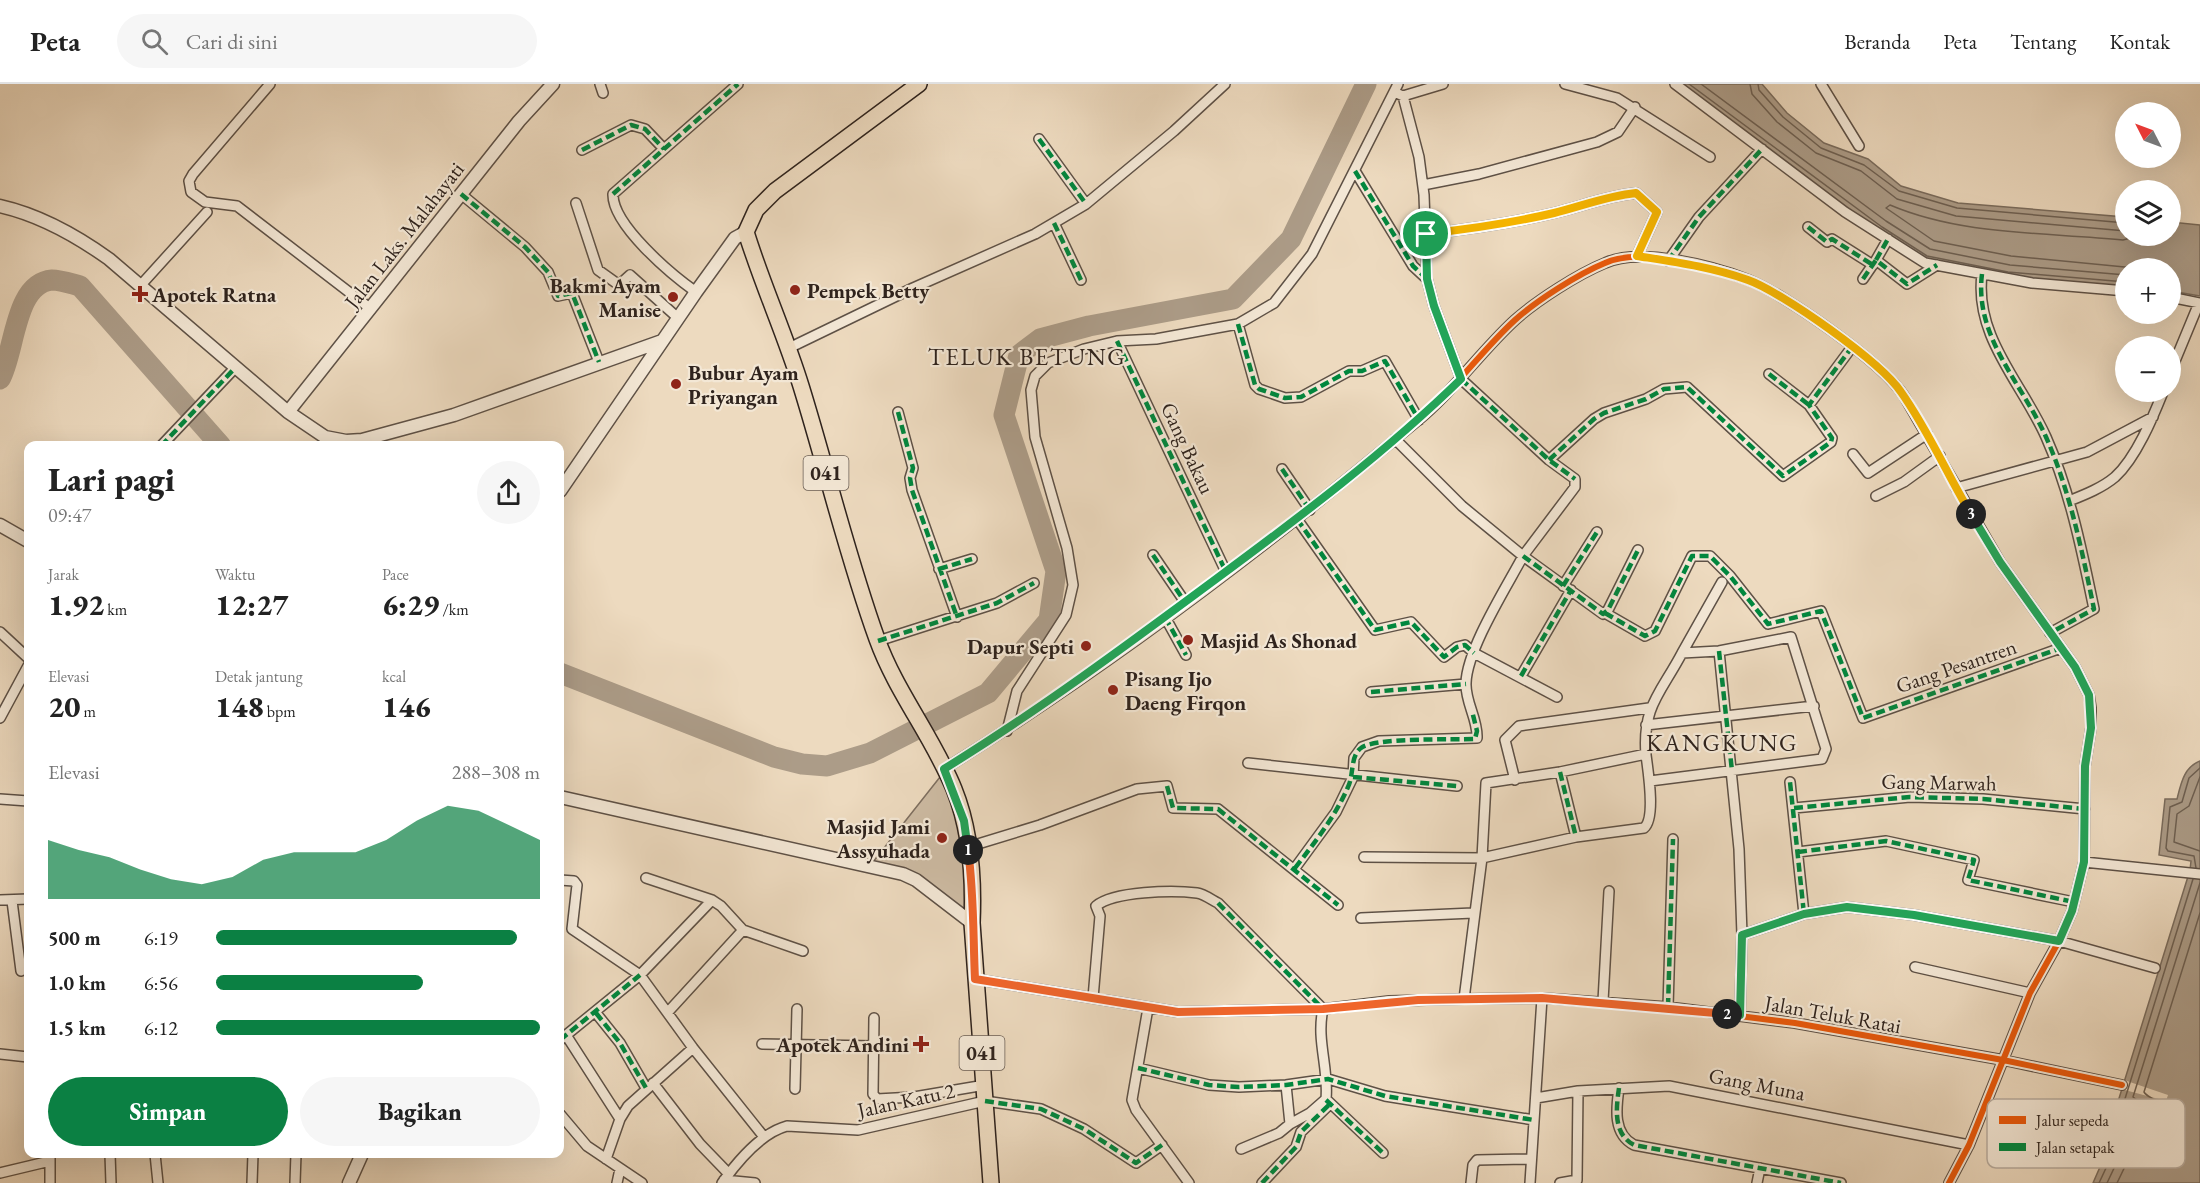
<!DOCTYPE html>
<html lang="id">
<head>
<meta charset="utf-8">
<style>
  body { margin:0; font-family:"EB Garamond",serif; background:#f6f6f6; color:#222; height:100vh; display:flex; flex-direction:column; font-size:22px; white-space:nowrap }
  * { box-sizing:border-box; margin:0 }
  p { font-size:20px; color:#767676 }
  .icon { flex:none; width:33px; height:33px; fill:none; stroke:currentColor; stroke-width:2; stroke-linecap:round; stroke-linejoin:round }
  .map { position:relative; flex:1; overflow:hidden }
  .details { position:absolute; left:24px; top:357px; width:540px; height:717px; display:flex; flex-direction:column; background:#fff; border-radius:12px; box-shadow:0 6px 24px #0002 }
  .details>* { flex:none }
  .needle { width:39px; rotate:312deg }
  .controls { position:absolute; left:2115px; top:18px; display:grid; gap:12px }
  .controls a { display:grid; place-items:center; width:66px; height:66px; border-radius:50%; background:#fff; box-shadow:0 6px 24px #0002; font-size:30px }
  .pin { position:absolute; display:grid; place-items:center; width:51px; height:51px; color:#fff; margin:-26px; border:3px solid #fff; border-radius:50%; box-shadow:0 2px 6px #0007 }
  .km { position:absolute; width:30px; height:30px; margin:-15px; border-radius:50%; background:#222; color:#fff; font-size:16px; line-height:30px; text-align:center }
  .round { display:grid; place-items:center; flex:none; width:63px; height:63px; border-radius:32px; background:#f6f6f6 }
  .headline { display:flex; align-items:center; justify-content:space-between; height:102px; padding:0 24px }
  h1 { font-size:33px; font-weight:800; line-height:45px }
  .metrics { display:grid; grid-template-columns:repeat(3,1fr); gap:9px; height:102px; padding:6px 24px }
  .metrics div { display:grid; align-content:center }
  .metrics b { font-size:30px; font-weight:800 }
  .metrics small { font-size:16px; font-weight:400 }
  .metrics p { font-size:16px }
  .chart { height:168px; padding:12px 24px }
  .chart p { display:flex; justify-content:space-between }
  .chart svg { width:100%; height:108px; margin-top:6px; fill:#0b8043; opacity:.7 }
  .cta { display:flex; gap:12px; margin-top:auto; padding:12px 24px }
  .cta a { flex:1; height:69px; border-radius:36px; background:#0b8043; color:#fff; font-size:24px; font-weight:800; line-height:69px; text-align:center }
  .cta a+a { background:#f6f6f6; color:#222 }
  ul { padding:0 24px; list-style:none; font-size:20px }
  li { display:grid; grid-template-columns:96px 72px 1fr; align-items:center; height:45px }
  li i { height:15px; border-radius:8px; background:#0b8043 }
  header { display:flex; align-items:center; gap:36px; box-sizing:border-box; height:84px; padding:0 30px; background:#fff; border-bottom:2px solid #e0e0e0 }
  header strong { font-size:28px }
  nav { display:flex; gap:33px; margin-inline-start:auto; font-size:21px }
  .search { width:420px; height:54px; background:#f6f6f6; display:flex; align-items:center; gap:15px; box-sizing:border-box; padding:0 21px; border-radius:33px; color:#767676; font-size:22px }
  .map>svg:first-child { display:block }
  .green { fill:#cdbba3; stroke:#7e6f60; stroke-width:1.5 }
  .water { fill:#ac9c88; stroke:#7a6c5d; stroke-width:1.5 }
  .pier { fill:#eddabf }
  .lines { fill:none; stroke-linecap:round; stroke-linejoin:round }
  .shore { stroke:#6e6052; stroke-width:1.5 }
  .river { stroke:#ac9c88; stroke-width:21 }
  .minor-casing { stroke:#5e5146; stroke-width:12 }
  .tertiary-casing { stroke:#5e5146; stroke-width:15 }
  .primary-casing { stroke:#2f231d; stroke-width:18 }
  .minor { stroke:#f3e7d5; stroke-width:9 }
  .tertiary { stroke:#f3e7d5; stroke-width:12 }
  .primary { stroke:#eddabf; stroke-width:15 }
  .quiet { stroke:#00873e; stroke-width:4.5; stroke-dasharray:9 4.5; stroke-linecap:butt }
  .cycleway-casing { stroke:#f3e7d5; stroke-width:10 }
  .cycleway { stroke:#e8590c; stroke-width:6 }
  .split-1-casing { stroke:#fff; stroke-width:12 }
  .split-2-casing { stroke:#fff; stroke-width:12 }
  .split-3-casing { stroke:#fff; stroke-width:12 }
  .split-4-casing { stroke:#fff; stroke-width:12 }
  .split-1 { stroke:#22a559; stroke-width:8 }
  .split-2 { stroke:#f0652b; stroke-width:8 }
  .split-3 { stroke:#22a559; stroke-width:8 }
  .split-4 { stroke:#f5b400; stroke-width:8 }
  .poi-dot { fill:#8f2418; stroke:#f3e7d5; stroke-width:2 }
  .labels { text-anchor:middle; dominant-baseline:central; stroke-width:4.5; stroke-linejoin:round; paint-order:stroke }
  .shield { fill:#f3e7d5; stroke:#6a5e54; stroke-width:1.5 }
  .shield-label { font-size:20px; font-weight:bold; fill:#2f231d }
  .street-label { font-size:21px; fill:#2f231d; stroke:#f3e7d5 }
  .poi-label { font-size:21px; font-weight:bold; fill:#2f231d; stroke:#f3e7d5; text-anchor:start }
  .quarter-label { font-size:24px; letter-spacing:1.5px; fill:#2f231d; stroke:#f3e7d5 }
  .key { fill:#f3e7d5; stroke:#b8ac9e; stroke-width:1.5 }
  .key-label { font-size:16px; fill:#2f231d }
</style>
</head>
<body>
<header>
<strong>Peta</strong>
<div class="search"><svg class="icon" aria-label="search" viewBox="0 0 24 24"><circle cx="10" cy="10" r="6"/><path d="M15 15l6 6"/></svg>Cari di sini</div>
<nav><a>Beranda</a><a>Peta</a><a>Tentang</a><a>Kontak</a></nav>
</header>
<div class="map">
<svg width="2200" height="1099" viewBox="0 0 2200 1099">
  <rect width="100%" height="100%" fill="#eddabf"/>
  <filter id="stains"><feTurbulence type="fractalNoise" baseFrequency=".00333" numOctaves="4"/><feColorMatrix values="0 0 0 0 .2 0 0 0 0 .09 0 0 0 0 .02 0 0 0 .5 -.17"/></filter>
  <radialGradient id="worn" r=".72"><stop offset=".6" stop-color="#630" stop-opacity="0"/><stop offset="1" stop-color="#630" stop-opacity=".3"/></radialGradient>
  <path class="green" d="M940 693C969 732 965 790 970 836L916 793 873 778Z"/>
  <path class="water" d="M1680 0H1762L1787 29 1824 59 1868 75 1901 102 1958 119 2125 133 2126 152H2170L2171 138 2200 141V212L2171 207 2170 184H2126L2125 204 2008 194 1924 178 1878 148Z
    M2200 677V1099H2093L2117 1044 2138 1049 2141 1034 2116 1024 2190 786 2191 777 2159 771 2165 715H2177C2181 699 2184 683 2200 677Z"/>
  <path class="pier" d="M2124 996 2168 1011 2166 1017 2121 1005Z"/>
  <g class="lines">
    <path class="shore" d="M1689 0 1882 143 1927 172 2008 188 2126 198
      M1701 0 1886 137 1930 165 2010 181 2126 191
      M1750 0 1752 10 1777 38 1816 69 1861 87 1897 115 1956 132 2126 147
      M1758 0 1759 6 1783 33 1821 64 1864 81 1899 107 1957 124 2126 139
      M2135 184 2011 172 1934 157 1886 124 1890 121C1963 152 2046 148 2123 156L2138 152
      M2200 693 2189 722 2177 730 2174 758 2200 767
      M2196 784 2194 772 2168 767 2166 764 2170 723 2182 718 2189 694 2200 684
      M2099 1099 2121 1052 2137 1055 2144 1050 2146 1031 2124 1018 2193 795
      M2107 1099 2125 1061H2142L2151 1052 2153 1028 2133 1013 2200 799
      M2117 1099 2130 1072 2150 1068C2162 1058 2169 1033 2158 1019 2154 1014 2147 1013 2144 1008L2200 829"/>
    <path class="river" d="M0 295C15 269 14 199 52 196 61 196 72 200 80 202L221 362
      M560 589 774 673 802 680 827 682 870 669 988 609 1049 536 1056 487 1004 331 1019 271 1040 255 1089 242 1233 215 1291 155 1366 0"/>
    <g class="minor-casing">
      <path id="minor" d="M270 0 193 90 189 97 191 108 205 118 237 122 371 225
        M600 0 603 9
        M1565 0 1617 14 1710 73
        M1675 0 1845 128 1925 179 2032 199 2126 207
        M1821 0 1859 62
        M1394 8 1403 12 1419 73 1424 111 1427 195 1434 222 1461 295 1549 376 1575 395V403L1523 472 1603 530 1608 526 1638 466
        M1403 12 1443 0
        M1039 55 1086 120
        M582 66 631 41 645 45 664 65
        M1355 87 1413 182 1427 195
        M1423 101 1479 90 1597 58 1618 48 1635 23
        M461 110 525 163 548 188 558 212 572 209 599 278
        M576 119 598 186 619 201 630 191 678 234
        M1054 139 1081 196
        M1808 143 1827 158 1832 155 1873 181
        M1426 150C1469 145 1512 139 1554 129 1582 122 1607 112 1636 109L1657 128 1637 172
        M1876 176 1888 155
        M1668 177 1699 133 1762 65
        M1982 190C1974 253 2022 299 2046 353 2070 407 2082 467 2094 525L2050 549
        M1863 195 1876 176 1907 200 1937 181
        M140 202 207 128
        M696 208C672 191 612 141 613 110L738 0
        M2170 213 2200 219
        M1238 240 1255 301 1259 305 1285 314 1301 313 1349 287H1362L1385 277 1419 336
        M1117 257 1226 488
        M789 264 913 204 1035 150 1086 120 1174 47 1225 0
        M2170 289 2199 219
        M1769 290 1809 321
        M898 328 913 384 910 394 912 406 957 533
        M161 362 235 284
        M1853 370 1868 389 1927 350
        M1549 376 1594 335 1604 329 1646 315 1664 305 1687 303 1783 392 1831 358 1832 354 1809 321 1852 263
        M1282 385 1310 426
        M1956 404 2087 368 2153 333
        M1876 412 1904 398 1940 372
        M2069 417C2084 411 2102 404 2115 393 2136 374 2153 333 2163 308
        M1297 435 1375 546 1411 538 1444 573 1457 563 1465 561 1474 569 1557 613
        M1153 471 1185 518
        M939 485 972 475
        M1563 502 1597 448
        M1605 529 1645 552 1655 547 1692 472H1710L1730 492 1768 540 1821 527 1863 634 2061 564
        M1165 533 1186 571
        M0 548 28 574
        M878 557 997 519 1034 499
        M1719 567 1739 765 1742 851 1740 931
        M1682 569 1722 498
        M1521 592 1571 506
        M1371 608 1466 600
        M0 634 28 582
        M1646 641 1814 622
        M1007 647 1017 607 1066 531 1073 501 1067 464 1035 353 1031 306 1035 292 1048 279 1084 265 1117 257 1156 255 1238 240 1274 219 1312 170 1398 0
        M1248 679 1457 702
        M944 685C1107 584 1269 461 1416 338 1453 308 1480 268 1515 236 1536 217 1578 190 1605 179 1640 163 1713 182 1749 196 1786 211 1883 279 1904 312L2000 478 2075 583 2089 611 2091 624V644L2085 682 2084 778 2072 827 2059 857 2030 909 1969 1061 1949 1099
        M1560 688 1576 753
        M1515 696 1505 656 1519 642 1649 624
        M0 715 28 717
        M1794 724 1910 713 1983 715 2085 725
        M968 763 1040 741 1137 705 1167 702 1173 724 1218 725 1338 821
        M1798 768 1886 757 1974 776 1968 796 2074 818
        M1364 773 1482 774 1576 753 1644 744C1656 734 1648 687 1646 671 1642 622 1661 609 1682 569L1719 567 1791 553 1826 665 1822 675 1650 697
        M2084 778 2200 790
        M1295 784 1336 728 1353 693 1354 674 1362 663 1379 657 1477 654C1478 635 1465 618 1466 599 1467 565 1506 504 1523 472L1462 422 1395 355
        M646 794 712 816 721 822 743 846
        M560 796 574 797 577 801 572 845 640 891 693 964 764 1053
        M0 816 28 815
        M12 817 21 887
        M1804 830 1847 823 1914 831 2059 857 2155 884
        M1361 834 1473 829
        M743 846 803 867
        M1742 851 1804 830 1790 698
        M1915 883 2030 909
        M975 895 1178 928 1323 925 1389 917 1464 915 1542 914 1668 923 1795 939 2003 976 2122 1001
        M1093 914 1100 832 1096 822C1114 807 1173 806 1197 809 1204 810 1212 816 1218 819L1323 925C1316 956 1329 984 1326 1015L1310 1029 1290 1040
        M1464 915 1482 774 1486 699 1560 688 1646 670
        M1603 917 1609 807
        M1668 923 1673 755
        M1148 924 1132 1016 1136 1026 1189 1099
        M668 928 743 846
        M596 929 620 959 646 1004
        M874 934 873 1010 877 1015 914 1013 985 1001
        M566 951 620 1035
        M560 956 640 891 712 816
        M762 960 874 962
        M0 970 28 973
        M1138 984 1209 1001 1239 1003 1286 1001 1328 995 1385 1012 1534 1036
        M653 999 700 1060 728 1089
        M1619 1004C1616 1025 1613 1050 1634 1061L1841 1099
        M795 1005 797 925
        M1536 1014 1578 1007 1669 1002 1969 1061
        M1328 1017 1383 1069
        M560 1030 587 1062 642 1099
        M1241 1065 1279 1049 1290 1040 1286 1001
        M50 1070V1099
        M110 1070 111 1099
        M155 1070 158 1099
        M606 1075 620 1035 628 1022 693 964
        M0 1089 50 1077
        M724 1096 755 1099
        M252 1099 253 1070
        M295 1099 296 1070
        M617 1099 620 1085
        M722 1099C737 1078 761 1049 787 1042L858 1046 985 1017 1041 1025 1084 1045 1136 1079 1162 1061
        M1262 1099 1296 1063 1301 1048 1330 1020
        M1471 1099 1473 1081 1477 1076 1531 1075
        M1530 1099 1542 914
        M1560 1099 1577 1096 1578 1007
        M1757 1099 1760 1084"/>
    </g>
    <g class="tertiary-casing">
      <path id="tertiary" d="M0 122C40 131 77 152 109 175L288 328 325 353 346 357 362 356 454 331 662 257
        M288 328 519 37 553 0
        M560 407 696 208 735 154 746 148
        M0 441 28 457
        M560 713 903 790 916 796 972 839
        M349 1099 362 1070"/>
    </g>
    <g class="primary-casing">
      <path id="primary" d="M919 0 775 107 756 126 746 148C762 200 785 250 801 302 827 386 847 472 877 555 896 608 933 653 954 705 971 747 974 794 972 839L991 1099"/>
    </g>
    <use href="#minor" class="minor"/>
    <use href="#tertiary" class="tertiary"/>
    <use href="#primary" class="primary"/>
    <path class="quiet" d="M1039 55 1086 120
      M582 66 631 41 645 45 664 65
      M1355 87 1413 182 1427 195
      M461 110 525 163 548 188 558 212 572 209 599 278
      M613 110 738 0
      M1054 139 1081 196
      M1808 143 1827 158 1832 155 1873 181
      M1876 176 1888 155
      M1668 177 1699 133 1762 65
      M1982 190C1974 253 2022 299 2046 353 2070 407 2082 467 2094 525L2050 549
      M1863 195 1876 176 1907 200 1937 181
      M1238 240 1255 301 1259 305 1285 314 1301 313 1349 287H1362L1385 277 1419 336
      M1117 257 1226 488
      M1769 290 1809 321
      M1461 295 1549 376 1575 395
      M898 328 913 384 910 394 912 406 957 533
      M161 362 235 284
      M1549 376 1594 335 1604 329 1646 315 1664 305 1687 303 1783 392 1831 358 1832 354 1809 321 1852 263
      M1282 385 1310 426
      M1297 435 1375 546 1411 538 1444 573 1457 563 1465 561 1474 569
      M1153 471 1185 518
      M1523 472 1603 530 1608 526 1638 466
      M939 485 972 475
      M1563 502 1597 448
      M1605 529 1645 552 1655 547 1692 472H1710L1730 492 1768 540 1821 527 1863 634 2061 564
      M1165 533 1186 571
      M878 557 997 519 1034 499
      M1719 567 1732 687
      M1521 592 1571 506
      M1371 608 1466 600
      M1560 688 1576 753
      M1353 693 1457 702
      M1167 702 1173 724 1218 725 1338 821
      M1794 724 1910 713 1983 715 2085 725
      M1798 768 1886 757 1974 776 1968 796 2074 818
      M1295 784C1315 758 1335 733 1348 703 1354 691 1350 672 1361 664 1375 653 1453 656 1475 655L1477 647 1472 627
      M1218 819 1323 925
      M1804 830 1847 823 1914 831 2059 857
      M1742 851 1804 830 1790 698
      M1668 923 1673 755
      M596 929 620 959 646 1004
      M560 956 640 891
      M1138 984 1209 1001 1239 1003 1286 1001 1328 995 1385 1012 1534 1036
      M1619 1004C1616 1025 1613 1050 1634 1061L1841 1099
      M1326 1016 1383 1069
      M985 1017 1041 1025 1084 1045 1136 1079 1162 1061
      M1262 1099 1296 1063 1301 1048 1330 1020"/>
    <g class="cycleway-casing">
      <path id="cycleway" d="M944 685C1107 584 1269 461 1416 338 1453 308 1480 268 1515 236 1536 217 1578 190 1605 179 1640 163 1713 182 1749 196 1786 211 1883 279 1904 312L2000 478 2075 583 2089 611 2091 624V644L2085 682 2084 778 2072 827 2059 857 2030 909 1969 1061 1949 1099
        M975 895 1178 928 1323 925 1389 917 1464 915 1542 914 1668 923 1795 939 2003 976 2122 1001"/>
    </g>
    <use href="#cycleway" class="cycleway"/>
  </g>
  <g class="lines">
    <g class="split-1-casing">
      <path id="split-1" d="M968 766 964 737 944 685C1038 627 1127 561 1216 495 1301 432 1385 369 1461 295L1434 222 1427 195 1426 150"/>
    </g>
    <g class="split-2-casing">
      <path id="split-2" d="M968 766C974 809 973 852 975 895L1178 928 1323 925 1418 916 1542 914 1727 930"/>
    </g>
    <g class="split-3-casing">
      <path id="split-3" d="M1727 930 1740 931 1742 851 1804 830 1847 823 1914 831 2059 857 2072 827 2084 778 2085 682 2091 644 2089 611 2075 583 2000 478 1971 430"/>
    </g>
    <g class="split-4-casing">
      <path id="split-4" d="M1426 150C1469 145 1512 139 1554 129 1582 122 1607 112 1636 109L1657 128 1637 172C1675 178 1712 183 1748 196 1782 208 1881 278 1901 308 1928 346 1947 390 1971 430"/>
    </g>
    <use href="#split-1" class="split-1"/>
    <use href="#split-2" class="split-2"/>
    <use href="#split-3" class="split-3"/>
    <use href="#split-4" class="split-4"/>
  </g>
  <g class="poi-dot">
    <circle cx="795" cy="206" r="6"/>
    <path d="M137 201h6v6h6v6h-6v6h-6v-6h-6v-6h6z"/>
    <circle cx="673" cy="213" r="6"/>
    <circle cx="676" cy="300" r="6"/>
    <circle cx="1188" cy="556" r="6"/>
    <circle cx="1086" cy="562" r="6"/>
    <circle cx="1113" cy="606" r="6"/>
    <circle cx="942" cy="754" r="6"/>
    <path d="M918 951h6v6h6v6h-6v6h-6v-6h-6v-6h6z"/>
  </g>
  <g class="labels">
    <g class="shield">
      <rect x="803.5" y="372" width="45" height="34" rx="4.5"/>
      <rect x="959.5" y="952" width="45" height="34" rx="4.5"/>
    </g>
    <g class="shield-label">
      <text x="826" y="389">041</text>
      <text x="982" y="969">041</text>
    </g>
    <g class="street-label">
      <text transform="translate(404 151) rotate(-52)">Jalan Laks. Malahayati</text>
      <text transform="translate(1188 364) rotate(65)">Gang Bakau</text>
      <text transform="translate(1956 582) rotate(-19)">Gang Pesantren</text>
      <text transform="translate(1939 698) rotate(1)">Gang Marwah</text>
      <text transform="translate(1833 930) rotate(10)">Jalan Teluk Ratai</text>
      <text transform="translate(1757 1000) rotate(11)">Gang Muna</text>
      <text transform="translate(906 1016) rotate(-12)">Jalan Katu 2</text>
    </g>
    <g class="poi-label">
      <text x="661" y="201" text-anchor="end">Bakmi Ayam<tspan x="661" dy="24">Manise</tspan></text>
      <text x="807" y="206">Pempek Betty</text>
      <text x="152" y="210">Apotek Ratna</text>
      <text x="688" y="288">Bubur Ayam<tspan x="688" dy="24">Priyangan</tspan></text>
      <text x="1200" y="556">Masjid As Shonad</text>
      <text x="1074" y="562" text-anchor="end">Dapur Septi</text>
      <text x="1125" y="594">Pisang Ijo<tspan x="1125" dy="24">Daeng Firqon</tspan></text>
      <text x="930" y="742" text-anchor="end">Masjid Jami<tspan x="930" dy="24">Assyuhada</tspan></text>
      <text x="909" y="960" text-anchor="end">Apotek Andini</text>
    </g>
    <g class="quarter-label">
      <text x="1027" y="272">TELUK BETUNG</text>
      <text x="1722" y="658">KANGKUNG</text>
    </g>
  </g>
  <rect x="1987" y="1015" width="198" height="69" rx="9" class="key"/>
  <rect x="1999" y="1032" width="27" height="8" fill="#e8590c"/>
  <rect x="1999" y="1059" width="27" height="8" fill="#00873e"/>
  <g class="key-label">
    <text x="2036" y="1042">Jalur sepeda</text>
    <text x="2036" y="1069">Jalan setapak</text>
  </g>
  <rect width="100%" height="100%" filter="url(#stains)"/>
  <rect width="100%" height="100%" fill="url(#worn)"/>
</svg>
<div class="controls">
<a><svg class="needle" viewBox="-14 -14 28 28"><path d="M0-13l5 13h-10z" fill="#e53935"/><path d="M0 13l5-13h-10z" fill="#767676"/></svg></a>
<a><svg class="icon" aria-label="layers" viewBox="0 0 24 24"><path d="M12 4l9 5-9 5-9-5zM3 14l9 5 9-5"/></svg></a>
<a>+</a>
<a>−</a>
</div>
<div class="pin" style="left:1426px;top:150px;background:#1e9e55"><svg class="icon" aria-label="arrive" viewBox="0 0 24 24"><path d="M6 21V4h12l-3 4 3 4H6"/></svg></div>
<b class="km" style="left:968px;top:766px">1</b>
<b class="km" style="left:1727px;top:930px">2</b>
<b class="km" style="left:1971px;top:430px">3</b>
<section class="details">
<div class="headline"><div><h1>Lari pagi</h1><p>09:47</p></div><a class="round"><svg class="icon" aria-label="share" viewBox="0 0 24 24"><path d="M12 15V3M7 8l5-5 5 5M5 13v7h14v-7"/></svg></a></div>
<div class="metrics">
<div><p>Jarak</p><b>1.92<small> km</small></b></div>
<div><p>Waktu</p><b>12:27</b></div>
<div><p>Pace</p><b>6:29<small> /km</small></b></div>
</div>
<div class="metrics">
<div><p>Elevasi</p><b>20<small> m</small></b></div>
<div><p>Detak jantung</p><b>148<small> bpm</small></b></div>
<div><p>kcal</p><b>146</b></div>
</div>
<div class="chart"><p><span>Elevasi</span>288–308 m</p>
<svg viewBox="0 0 160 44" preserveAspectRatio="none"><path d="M0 44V20L10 24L20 27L30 32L40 36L50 38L60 35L70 28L80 25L90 25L100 25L110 20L120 12L130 6L140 8L150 14L160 20V44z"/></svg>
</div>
<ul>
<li><b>500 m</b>6:19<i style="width:93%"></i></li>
<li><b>1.0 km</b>6:56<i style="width:64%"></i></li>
<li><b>1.5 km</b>6:12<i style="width:100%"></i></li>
</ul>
<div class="cta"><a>Simpan</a><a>Bagikan</a></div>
</section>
</div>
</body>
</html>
